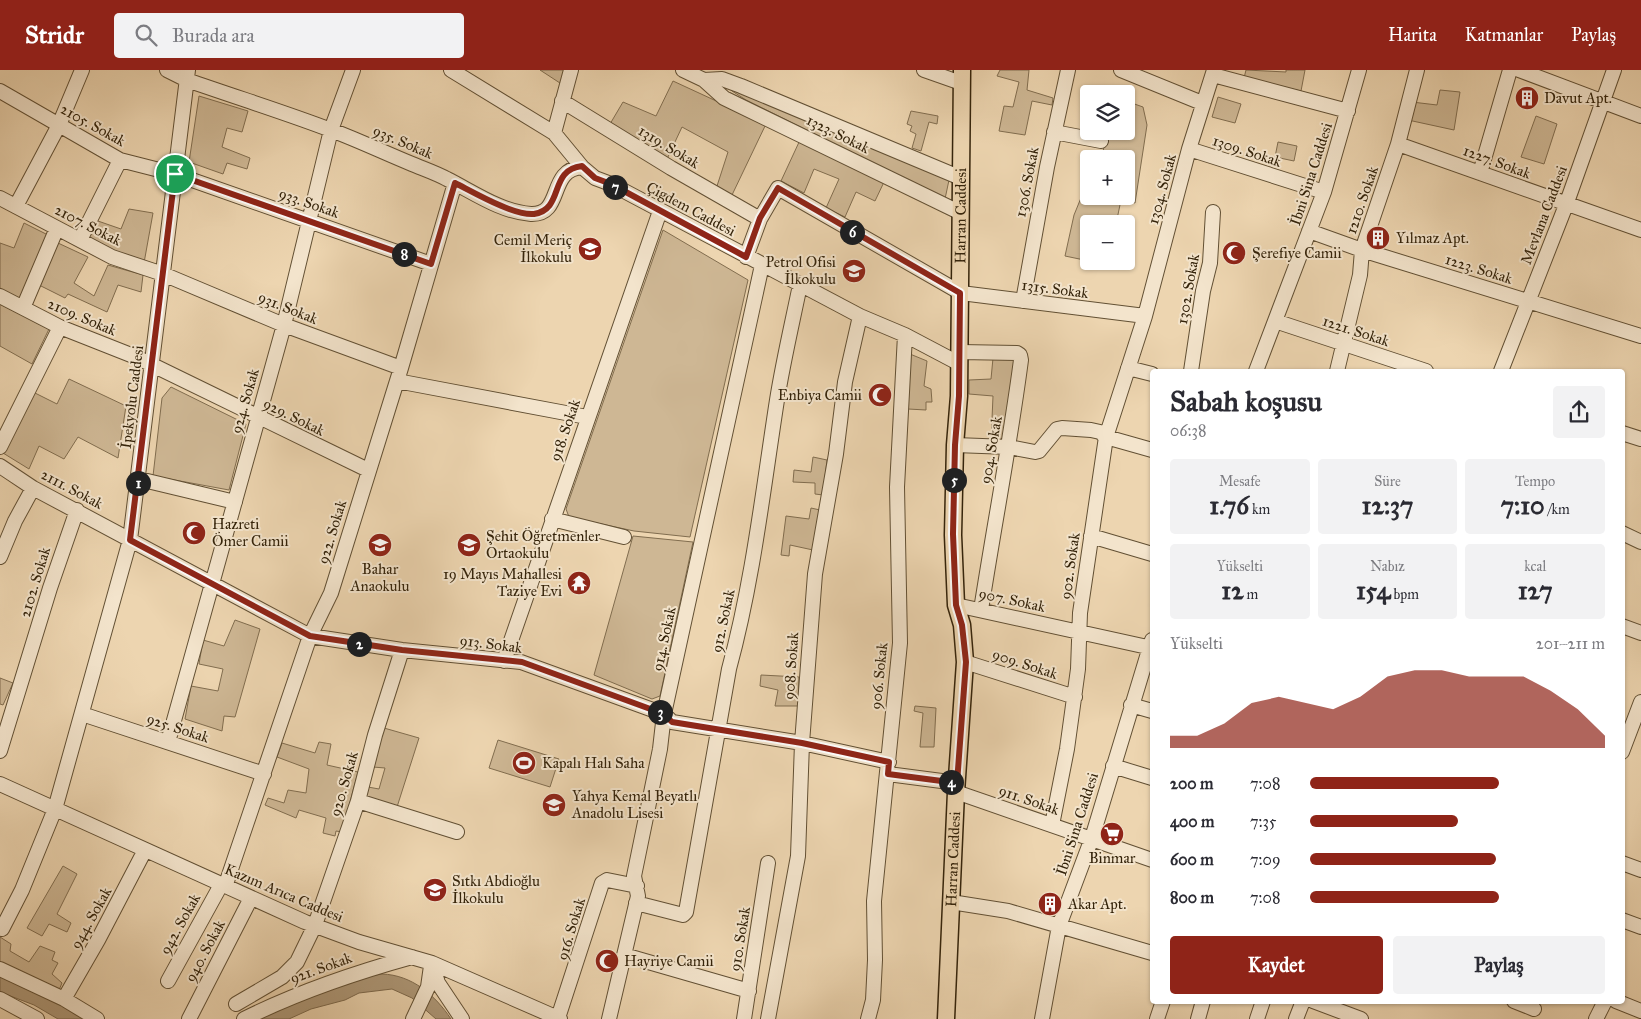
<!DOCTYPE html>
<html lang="tr">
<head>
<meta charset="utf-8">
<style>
  body { margin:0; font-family:"IM FELL Great Primer",serif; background:#f2f2f3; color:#2b2b33; height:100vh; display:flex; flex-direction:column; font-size:19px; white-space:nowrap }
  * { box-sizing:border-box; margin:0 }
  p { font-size:16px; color:#7c7c81 }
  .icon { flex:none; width:28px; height:28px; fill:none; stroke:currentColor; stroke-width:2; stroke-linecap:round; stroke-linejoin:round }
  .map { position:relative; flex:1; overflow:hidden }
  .panel { position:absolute; left:1150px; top:299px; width:475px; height:635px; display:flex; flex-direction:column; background:#fff; border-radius:5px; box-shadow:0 1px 4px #0004 }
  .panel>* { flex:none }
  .controls { position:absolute; left:1080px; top:15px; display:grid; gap:10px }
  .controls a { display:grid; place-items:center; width:55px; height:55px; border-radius:5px; background:#fff; box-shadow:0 1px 4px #0004; font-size:25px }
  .pin { position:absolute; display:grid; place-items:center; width:42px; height:42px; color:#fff; margin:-21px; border:2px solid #fff; border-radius:50%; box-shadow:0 1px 5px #0007 }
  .km { position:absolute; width:25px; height:25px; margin:-12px; border-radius:50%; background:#222; color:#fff; font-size:14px; line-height:25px; text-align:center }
  .round { display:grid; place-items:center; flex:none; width:52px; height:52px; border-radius:5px; background:#f2f2f3 }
  .overview { display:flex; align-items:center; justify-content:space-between; height:85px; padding:0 20px }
  h1 { font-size:28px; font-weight:800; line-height:38px }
  .metrics { display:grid; grid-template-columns:repeat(3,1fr); gap:8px; height:85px; padding:5px 20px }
  .metrics div { display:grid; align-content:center; border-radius:5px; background:#f2f2f3; text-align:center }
  .metrics b { font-size:25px; font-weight:800 }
  .metrics small { font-size:14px; font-weight:400 }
  .metrics p { font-size:14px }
  .chart { height:140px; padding:10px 20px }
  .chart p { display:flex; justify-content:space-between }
  .chart svg { width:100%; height:90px; margin-top:5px; fill:#8f2418; opacity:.7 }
  .action { display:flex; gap:10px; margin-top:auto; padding:10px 20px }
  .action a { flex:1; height:58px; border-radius:5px; background:#8f2418; color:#fff; font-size:20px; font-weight:800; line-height:58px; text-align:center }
  .action a+a { background:#f2f2f3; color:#2b2b33 }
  ul { padding:0 20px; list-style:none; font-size:16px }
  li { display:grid; grid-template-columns:80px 60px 1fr; align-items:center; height:38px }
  li i { height:12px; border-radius:6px; background:#8f2418 }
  header { display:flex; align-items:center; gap:30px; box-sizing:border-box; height:70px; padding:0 25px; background:#8f2418; color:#fff }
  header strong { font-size:24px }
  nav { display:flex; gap:28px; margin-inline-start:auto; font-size:18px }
  .search { width:350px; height:45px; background:#f2f2f3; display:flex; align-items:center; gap:12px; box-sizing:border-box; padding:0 18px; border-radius:5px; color:#7c7c81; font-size:19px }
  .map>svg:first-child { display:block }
  .green { fill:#ceb794; stroke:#816d4f }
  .water { fill:#ae9878; stroke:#7d694c }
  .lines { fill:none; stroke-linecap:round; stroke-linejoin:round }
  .minor-casing { stroke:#625034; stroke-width:16 }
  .major-casing { stroke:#34230a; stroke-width:19 }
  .minor { stroke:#f3e4cc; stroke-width:14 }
  .major { stroke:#edd5b0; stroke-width:16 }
  .route-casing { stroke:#fff; stroke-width:10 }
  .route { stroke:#8f2418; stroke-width:6 }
  .labels { text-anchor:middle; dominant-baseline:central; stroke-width:4; stroke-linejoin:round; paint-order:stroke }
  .poi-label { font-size:15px; fill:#34230a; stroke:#f3e4cc; text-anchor:start }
  .street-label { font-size:15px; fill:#34230a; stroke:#f3e4cc }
</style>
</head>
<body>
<header>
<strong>Stridr</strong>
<div class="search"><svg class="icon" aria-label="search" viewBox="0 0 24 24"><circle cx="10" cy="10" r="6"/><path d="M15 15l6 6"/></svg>Burada ara</div>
<nav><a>Harita</a><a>Katmanlar</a><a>Paylaş</a></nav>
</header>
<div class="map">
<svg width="1641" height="949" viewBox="0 0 1641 949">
  <rect width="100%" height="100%" fill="#edd5b0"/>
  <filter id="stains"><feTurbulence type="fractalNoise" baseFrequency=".004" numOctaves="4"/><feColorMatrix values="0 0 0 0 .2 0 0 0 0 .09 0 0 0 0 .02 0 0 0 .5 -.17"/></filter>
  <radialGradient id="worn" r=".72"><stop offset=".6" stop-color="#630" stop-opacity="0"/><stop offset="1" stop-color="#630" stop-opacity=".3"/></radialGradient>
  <path class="green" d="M540 0H567L563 15Z
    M1000 0H1029L1027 20 1053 28 1052 35 1032 31 1025 65 999 61 1004 36 1013 37 1019 12 997 6Z
    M1246 0 1286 2V0H1305L1301 21 1244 8Z
    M673 11 766 54 732 125 717 116 728 82 682 57 667 89 610 54 623 32 656 46Z
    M734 18 949 110 945 129 746 30 732 21Z
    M1440 20 1460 22 1454 60 1408 50 1412 32 1437 35Z
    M199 26 248 41 242 62 227 58 222 77 250 88 247 99 227 93 223 104 189 92Z
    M1218 27 1241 34 1235 53 1212 47Z
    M1126 31 1143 37 1147 55 1135 133 1121 130 1116 154H1089V191L1065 186 1074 145 1083 123 1089 126H1126V89H1101L1106 69 1087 61 1089 53V61H1126Z
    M911 41 938 46 937 54 929 52 921 81 912 78 916 64 910 61 912 56 907 54Z
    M1536 46 1557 54 1544 94 1521 87Z
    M800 70 884 112 875 131 856 122 845 147 826 138 839 109 814 99 804 123 781 111Z
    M1278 72 1297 76 1294 91 1275 87Z
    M129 139 153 143 144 193H140L85 166 95 150 121 159Z
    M24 153 50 166 19 230 0 218V173L14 178Z
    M663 160 748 210 690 467 634 461 569 447 566 439Z
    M58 173 88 187 74 213 94 226 108 195 143 205 141 222 118 215 107 242 68 224 65 228 39 215Z
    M0 234 49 259 32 294 0 276Z
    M910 284 927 291 924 316 931 319 932 332H926V340L908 339Z
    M993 288 1018 289 1007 372H991L993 326 969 324V310L991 309Z
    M69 309 126 336 118 388 78 367 64 389 39 376 29 399 3 383 33 322 57 334Z
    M171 317 246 354 229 420 153 406 162 328Z
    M813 387 827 390 823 425 815 424V413L793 412 794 400 811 402Z
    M811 438 820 440 813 480 790 475 789 486 781 485 786 446 809 449Z
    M633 466 693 472 660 626 652 629 594 605Z
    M235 550 260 559 235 647 224 646 222 661 185 649 191 616 218 621 223 599 199 594 203 570 224 576Z
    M761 605 799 607 798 636H775L778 620 760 616Z
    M0 608 13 613 3 635 0 634Z
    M915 636 936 638 934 677H920L923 643 914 641Z
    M384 658 419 668 397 737 365 731 368 717 379 719 385 698 373 697Z
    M498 670 559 689 550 717 489 698Z
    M319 672 331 674 327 695 358 702 342 762 336 761 335 766 323 763 326 748 299 740 296 748 265 735 268 728 284 733 288 720 306 723 309 699 277 687 282 673 315 683Z
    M63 796 77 804 57 844 71 853 67 862 49 854 42 866 27 858Z
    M0 867 11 874 10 881 29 892 40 876 55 882 52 890 58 893 52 904 62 913 59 920 0 893Z"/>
  <path class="water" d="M382 904C412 905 435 925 451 949H436L412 928 392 919 359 923 345 930 311 939 289 949H258L287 935 369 906Z
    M0 907 54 930 86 949H58L34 935 0 922Z"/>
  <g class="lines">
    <g class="minor-casing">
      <path id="minor" d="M167 0 187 10C235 27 284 42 331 60 358 70 385 83 412 94 424 99 436 103 447 109 473 122 501 142 531 144 564 145 547 100 582 97
        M451 0 554 63 582 97 595 108 611 114 860 246 905 265 960 294
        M683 0 704 10 724 28 961 143
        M924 0 961 13
        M1121 0 1202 33
        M1519 0 1641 46
        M1213 5 1348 41
        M704 10 722 9 741 16 961 108
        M0 21 120 90 175 104 431 194
        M562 31 671 98 760 149
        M1054 62 1101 71
        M554 63 571 0
        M1398 74 1641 160
        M1189 79 1324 122
        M1480 103 1510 0
        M0 128 112 187 163 204 284 255 401 298
        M16 136 59 55 82 0
        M1309 161 1362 180 1641 266
        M80 170 120 90
        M746 187 760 149 778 118 961 223 1145 246
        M0 226 60 257 136 287 368 400
        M1023 231 1047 97 1068 0
        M23 238 57 158
        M1275 251 1426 301
        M960 282 1017 283 1020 285 1021 290C1010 374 994 456 981 540
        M1128 298 1152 304
        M1191 301 1203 221 1210 193 1213 142
        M1256 301 1324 122 1359 0
        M1337 301 1360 205 1362 180 1398 74 1417 0
        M1501 301 1566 135 1614 0
        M397 311 587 347
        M1622 363 1641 369
        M955 375 1009 377 1035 382 1039 381 1057 359 1062 358 1091 360 1100 362 1106 367 1152 380
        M0 377 60 257
        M0 396 33 418 310 566 402 580 521 592 664 644 672 652 802 673 889 692
        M139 409 235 432
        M552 449 624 467
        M1622 463 1641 472
        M1091 466 1152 484
        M0 487 15 451 33 418
        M956 535 1152 578
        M1622 556 1641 563
        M504 591 660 141
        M965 592 1075 627
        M1131 635 1152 641
        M82 644 264 704
        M168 672 284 255 331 60 353 0
        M0 681 50 518 77 440
        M1622 682 1641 632
        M1113 696 1152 708
        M888 704 957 713
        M0 714 305 852 359 872 432 893 560 949
        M956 722 1152 790
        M358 731 457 762
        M1052 755 1067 679 1078 599 1080 543 1106 367 1145 246 1189 79 1214 0
        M1622 793 1641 800
        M226 814 310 566 331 523 401 298 455 113
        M951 832 1008 841 1152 883
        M636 833 683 845 686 842 729 599C753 511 763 420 777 330 783 292 792 254 800 215
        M1622 850 1641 857
        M2 859 22 820 55 739 130 470 188 0
        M624 885 749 921
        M432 893 438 913 462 949
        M0 899 64 929 97 949
        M168 911 222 813
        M0 929 37 949
        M64 929 98 870 145 780
        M1313 931 1361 949
        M1514 931 1534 939
        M1616 931 1641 941
        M236 934 282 907 297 892 315 855 358 731 375 665 402 580
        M558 948 602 813 607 810 637 816
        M189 949 251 828
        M244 949C298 922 354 903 412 887
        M413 949 428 917 431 896
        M609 949 638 826 634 806 660 679 664 644 762 195
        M744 949 768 793
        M768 949 798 786 802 673 815 504 836 384 845 312 860 246
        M868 949 873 930 875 890 874 831 900 573 897 417 905 265
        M1042 949 1059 856 1092 768 1152 570
        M1157 949 1163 931
        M1198 949 1203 931
        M1257 949 1263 931
        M1296 949 1303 931
        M1596 949 1605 931"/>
    </g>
    <g class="major-casing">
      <g id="major">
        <path id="s1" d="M946 949 956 722 965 592 962 555 956 535 953 465 955 375 959 326 962 0"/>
      </g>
    </g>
    <use href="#minor" class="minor"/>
    <use href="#major" class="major"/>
  </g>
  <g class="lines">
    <g class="route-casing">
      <path id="route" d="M582 96 595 108 611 114 746 187 760 148 778 118 960 223 959 326 955 375 953 464 956 535 962 555 966 592 957 713 888 704 889 692 802 673 672 652 664 644 522 592 402 580 310 566 130 470 175 104 431 194 455 113C473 122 514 146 534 144 565 139 548 100 582 96Z"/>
    </g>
    <use href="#route" class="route"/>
  </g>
  <defs>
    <g id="building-disc" transform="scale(1.25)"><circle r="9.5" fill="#8f2418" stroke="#f3e4cc"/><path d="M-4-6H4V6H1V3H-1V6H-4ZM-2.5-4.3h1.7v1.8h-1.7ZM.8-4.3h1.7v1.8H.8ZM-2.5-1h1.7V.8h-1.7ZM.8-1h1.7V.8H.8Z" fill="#fff"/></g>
    <g id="school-disc" transform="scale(1.25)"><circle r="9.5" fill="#8f2418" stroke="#f3e4cc"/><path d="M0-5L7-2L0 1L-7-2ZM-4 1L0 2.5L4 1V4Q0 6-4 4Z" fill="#fff"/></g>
    <g id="mosque-disc" transform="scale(1.25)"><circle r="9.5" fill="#8f2418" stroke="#f3e4cc"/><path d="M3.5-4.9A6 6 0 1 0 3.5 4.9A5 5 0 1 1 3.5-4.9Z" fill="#fff"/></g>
    <g id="temple-disc" transform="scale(1.25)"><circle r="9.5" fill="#8f2418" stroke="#f3e4cc"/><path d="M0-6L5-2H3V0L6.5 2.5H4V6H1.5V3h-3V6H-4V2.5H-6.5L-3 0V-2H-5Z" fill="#fff"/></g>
    <g id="stadium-disc" transform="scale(1.25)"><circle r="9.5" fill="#8f2418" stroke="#f3e4cc"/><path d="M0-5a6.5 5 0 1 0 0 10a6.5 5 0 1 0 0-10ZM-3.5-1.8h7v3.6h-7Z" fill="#fff"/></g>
    <g id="supermarket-disc" transform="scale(1.25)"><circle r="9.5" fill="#8f2418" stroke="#f3e4cc"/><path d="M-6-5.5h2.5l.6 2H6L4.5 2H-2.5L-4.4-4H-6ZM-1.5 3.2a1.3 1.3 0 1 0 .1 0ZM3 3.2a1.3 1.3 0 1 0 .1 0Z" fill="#fff"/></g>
  </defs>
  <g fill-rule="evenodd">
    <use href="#building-disc" x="1527" y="28"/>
    <use href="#building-disc" x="1378" y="168"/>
    <use href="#school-disc" x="590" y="179"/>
    <use href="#mosque-disc" x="1234" y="183"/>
    <use href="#school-disc" x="854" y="201"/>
    <use href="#mosque-disc" x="880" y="325"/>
    <use href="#mosque-disc" x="194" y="463"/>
    <use href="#school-disc" x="380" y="475"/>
    <use href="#school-disc" x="469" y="475"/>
    <use href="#temple-disc" x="579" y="513"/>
    <use href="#stadium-disc" x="524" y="693"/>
    <use href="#school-disc" x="554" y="735"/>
    <use href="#supermarket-disc" x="1112" y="764"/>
    <use href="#school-disc" x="435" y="820"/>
    <use href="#building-disc" x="1050" y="834"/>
    <use href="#mosque-disc" x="607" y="891"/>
  </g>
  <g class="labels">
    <g class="poi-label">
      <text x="1544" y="28">Davut Apt.</text>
      <text x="1396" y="168">Yılmaz Apt.</text>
      <text x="572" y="170" text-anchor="end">Cemil Meriç<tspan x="572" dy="17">İlkokulu</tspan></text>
      <text x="1252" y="183">Şerefiye Camii</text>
      <text x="836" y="192" text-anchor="end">Petrol Ofisi<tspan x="836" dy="17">İlkokulu</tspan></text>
      <text x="862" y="325" text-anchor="end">Enbiya Camii</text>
      <text x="212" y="454">Hazreti<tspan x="212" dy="17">Ömer Camii</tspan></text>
      <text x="486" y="466">Şehit Öğretmenler<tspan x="486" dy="17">Ortaokulu</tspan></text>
      <text x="380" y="499" text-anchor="middle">Bahar<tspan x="380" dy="17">Anaokulu</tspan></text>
      <text x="562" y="504" text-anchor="end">19 Mayıs Mahallesi<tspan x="562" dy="17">Taziye Evi</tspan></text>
      <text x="542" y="693">Kapalı Halı Saha</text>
      <text x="572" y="726">Yahya Kemal Beyatlı<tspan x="572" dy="17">Anadolu Lisesi</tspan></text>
      <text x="1112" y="788" text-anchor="middle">Binmar</text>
      <text x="452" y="811">Sıtkı Abdioğlu<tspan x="452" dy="17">İlkokulu</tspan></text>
      <text x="1068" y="834">Akar Apt.</text>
      <text x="624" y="891">Hayriye Camii</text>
    </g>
    <g class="street-label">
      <text transform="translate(93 55) rotate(29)">2105. Sokak</text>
      <text transform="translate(838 64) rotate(26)">1323. Sokak</text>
      <text transform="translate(403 72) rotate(23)">935. Sokak</text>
      <text transform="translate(669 77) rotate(31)">1319. Sokak</text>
      <text transform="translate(1247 81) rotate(18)">1309. Sokak</text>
      <text transform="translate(1497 92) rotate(20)">1227. Sokak</text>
      <text transform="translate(1311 104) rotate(-72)">İbni Sina Caddesi</text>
      <text transform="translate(1027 112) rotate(-79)">1306. Sokak</text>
      <text transform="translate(1162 119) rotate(-75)">1304. Sokak</text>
      <text transform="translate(1362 130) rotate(-71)">1210. Sokak</text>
      <text transform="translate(309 133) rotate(19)">933. Sokak</text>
      <text transform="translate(691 139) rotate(28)">Çigdem Caddesi</text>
      <text stroke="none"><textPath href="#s1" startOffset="805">Harran Caddesi</textPath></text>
      <text transform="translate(1544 145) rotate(-69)">Mevlana Caddesi</text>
      <text transform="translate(88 155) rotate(27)">2107. Sokak</text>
      <text transform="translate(1479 199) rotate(17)">1223. Sokak</text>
      <text transform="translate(1055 219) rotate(7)">1315. Sokak</text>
      <text transform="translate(1188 219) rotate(-80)">1302. Sokak</text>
      <text transform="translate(288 238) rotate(22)">931. Sokak</text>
      <text transform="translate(82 247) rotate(23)">2109. Sokak</text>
      <text transform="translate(1356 261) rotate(18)">1221. Sokak</text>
      <text transform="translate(132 327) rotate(-83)">İpekyolu Caddesi</text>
      <text transform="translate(245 331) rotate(-74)">924. Sokak</text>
      <text transform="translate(294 347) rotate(26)">929. Sokak</text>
      <text transform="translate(565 360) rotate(-71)">918. Sokak</text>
      <text transform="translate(991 380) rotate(-80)">904. Sokak</text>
      <text transform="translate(72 419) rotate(28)">2111. Sokak</text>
      <text transform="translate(332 462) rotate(-73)">922. Sokak</text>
      <text transform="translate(1070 496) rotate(-82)">902. Sokak</text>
      <text transform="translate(35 512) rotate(-73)">2102. Sokak</text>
      <text transform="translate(1012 530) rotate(12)">907. Sokak</text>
      <text transform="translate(723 551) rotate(-78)">912. Sokak</text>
      <text transform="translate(664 569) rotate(-78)">914. Sokak</text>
      <text transform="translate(491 574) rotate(7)">913. Sokak</text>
      <text transform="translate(1025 594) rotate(18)">909. Sokak</text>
      <text transform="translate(791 596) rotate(-86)">908. Sokak</text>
      <text transform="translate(879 606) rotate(-84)">906. Sokak</text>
      <text transform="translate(178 658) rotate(18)">925. Sokak</text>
      <text transform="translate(344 714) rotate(-74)">920. Sokak</text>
      <text transform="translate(1029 730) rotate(19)">911. Sokak</text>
      <text transform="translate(1077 754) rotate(-72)">İbni Sina Caddesi</text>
      <text stroke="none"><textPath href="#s1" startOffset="160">Harran Caddesi</textPath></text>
      <text transform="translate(284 823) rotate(23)">Kazım Arıca Caddesi</text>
      <text transform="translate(91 848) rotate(-61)">944. Sokak</text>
      <text transform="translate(180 854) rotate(-61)">942. Sokak</text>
      <text transform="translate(571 859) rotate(-73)">916. Sokak</text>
      <text transform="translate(740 869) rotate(-81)">910. Sokak</text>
      <text transform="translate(205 881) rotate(-62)">940. Sokak</text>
      <text transform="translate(321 898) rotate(-20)">921. Sokak</text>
    </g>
  </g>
  <rect width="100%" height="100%" filter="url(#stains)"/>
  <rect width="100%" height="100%" fill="url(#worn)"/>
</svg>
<div class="controls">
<a><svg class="icon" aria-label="layers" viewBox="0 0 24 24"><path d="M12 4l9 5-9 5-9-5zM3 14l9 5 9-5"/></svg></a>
<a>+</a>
<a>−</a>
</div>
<div class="pin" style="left:175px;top:104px;background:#1e9e55"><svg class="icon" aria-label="arrive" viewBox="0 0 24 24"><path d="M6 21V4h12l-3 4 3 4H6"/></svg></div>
<b class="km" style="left:138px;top:413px">1</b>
<b class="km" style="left:359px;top:574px">2</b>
<b class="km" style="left:660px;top:642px">3</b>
<b class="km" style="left:951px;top:712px">4</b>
<b class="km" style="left:954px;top:410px">5</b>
<b class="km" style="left:852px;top:162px">6</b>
<b class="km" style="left:615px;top:117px">7</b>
<b class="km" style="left:404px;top:184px">8</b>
<section class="panel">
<div class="overview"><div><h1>Sabah koşusu</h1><p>06:38</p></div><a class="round"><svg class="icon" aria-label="share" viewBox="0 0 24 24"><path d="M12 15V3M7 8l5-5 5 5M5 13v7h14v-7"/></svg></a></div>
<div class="metrics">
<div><p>Mesafe</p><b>1.76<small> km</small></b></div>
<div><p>Süre</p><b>12:37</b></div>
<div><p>Tempo</p><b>7:10<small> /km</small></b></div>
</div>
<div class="metrics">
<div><p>Yükselti</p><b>12<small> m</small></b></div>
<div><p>Nabız</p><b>154<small> bpm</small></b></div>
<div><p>kcal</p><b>127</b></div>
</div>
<div class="chart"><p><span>Yükselti</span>201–211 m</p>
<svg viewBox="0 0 160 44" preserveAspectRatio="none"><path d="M0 44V38L10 38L20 32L30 22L40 19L50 22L60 25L70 19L80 9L90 6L100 6L110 9L120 9L130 9L140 16L150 25L160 38V44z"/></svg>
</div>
<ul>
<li><b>200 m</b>7:08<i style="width:64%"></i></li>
<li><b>400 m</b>7:35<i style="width:50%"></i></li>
<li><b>600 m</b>7:09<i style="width:63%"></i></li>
<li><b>800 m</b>7:08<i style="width:64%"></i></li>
</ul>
<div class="action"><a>Kaydet</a><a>Paylaş</a></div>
</section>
</div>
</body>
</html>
